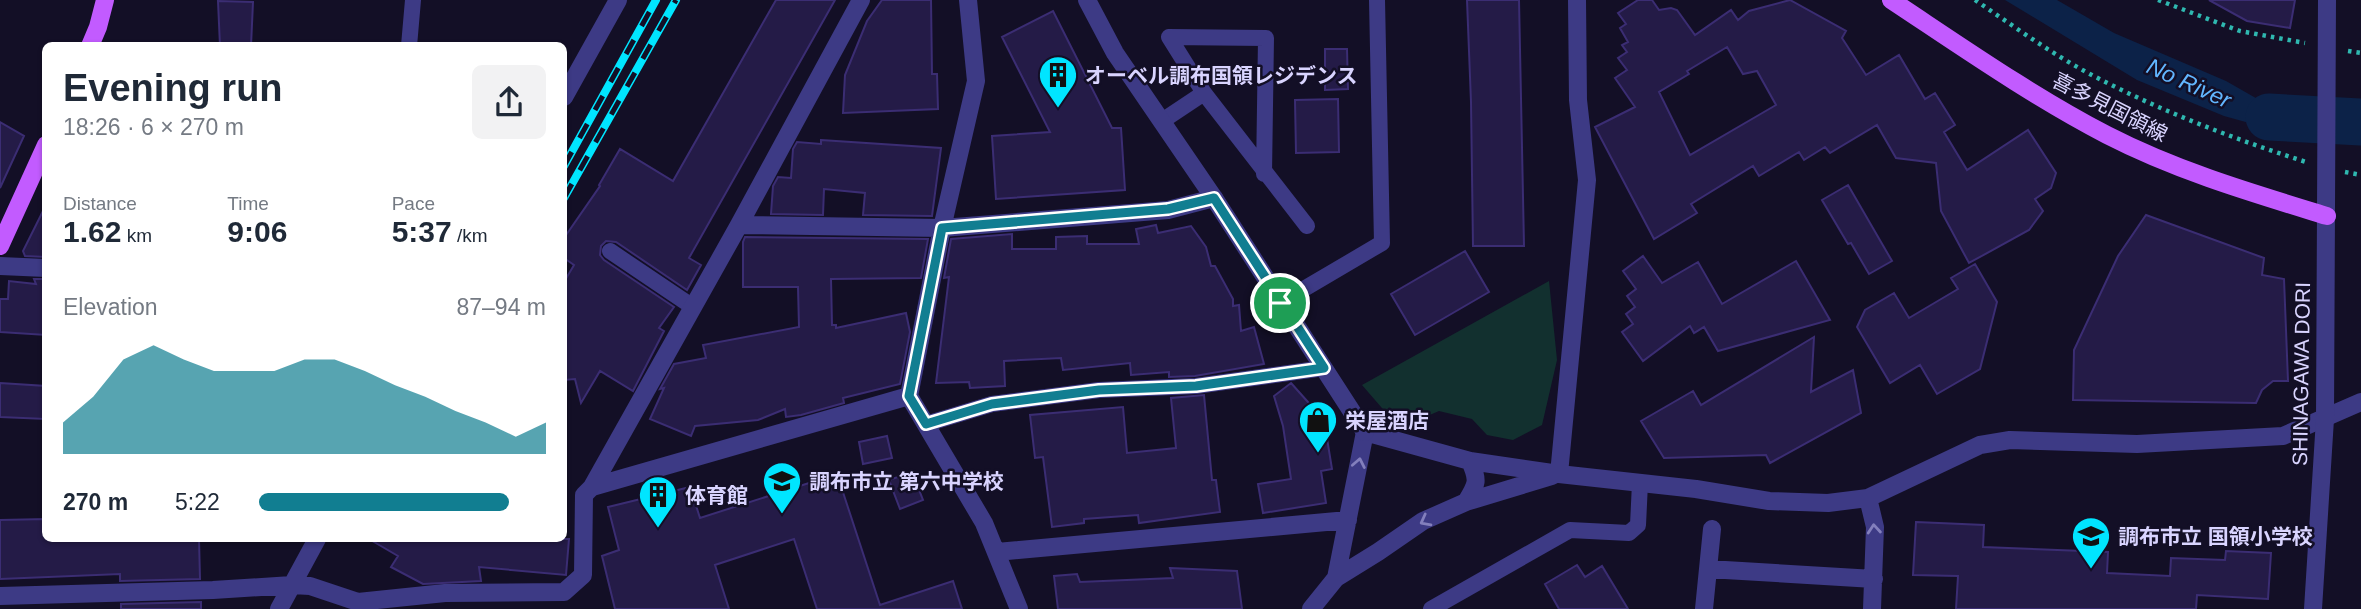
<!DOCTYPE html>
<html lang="en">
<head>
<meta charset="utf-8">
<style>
  body { margin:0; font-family:Helvetica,"Noto Sans JP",sans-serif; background:#f2f2f3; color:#1f2937; height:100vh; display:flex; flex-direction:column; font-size:26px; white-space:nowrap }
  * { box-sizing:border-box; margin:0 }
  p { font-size:23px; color:#747a83 }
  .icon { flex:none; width:38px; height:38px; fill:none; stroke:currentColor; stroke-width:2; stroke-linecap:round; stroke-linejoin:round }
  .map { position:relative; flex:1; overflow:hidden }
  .sheet { position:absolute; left:42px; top:42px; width:525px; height:500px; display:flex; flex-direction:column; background:#fff; border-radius:10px; box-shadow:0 2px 5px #0004 }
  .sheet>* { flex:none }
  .pin { position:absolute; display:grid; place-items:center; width:60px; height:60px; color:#fff; margin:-30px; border:4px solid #fff; border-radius:50%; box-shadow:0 2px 7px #0007 }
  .round { display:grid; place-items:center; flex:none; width:74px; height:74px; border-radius:10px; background:#f2f2f3 }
  .summary { display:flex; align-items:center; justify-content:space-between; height:119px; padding:0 21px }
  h1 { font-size:38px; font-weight:700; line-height:52px }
  .metrics { display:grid; grid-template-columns:repeat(3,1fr); gap:10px; height:119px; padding:7px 21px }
  .metrics div { display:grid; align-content:center }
  .metrics b { font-size:30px; font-weight:700 }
  .metrics small { font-size:19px; font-weight:400 }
  .metrics p { font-size:19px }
  .chart { height:196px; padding:14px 21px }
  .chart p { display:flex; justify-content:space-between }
  .chart svg { width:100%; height:126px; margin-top:7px; fill:#117e91; opacity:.7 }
  ul { padding:0 21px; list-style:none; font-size:23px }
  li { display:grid; grid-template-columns:112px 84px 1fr; align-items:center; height:52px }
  li i { height:18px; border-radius:9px; background:#117e91 }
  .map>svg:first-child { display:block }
  .green { fill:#12302f }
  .water { fill:#0c2248 }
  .pier { fill:#130f26 }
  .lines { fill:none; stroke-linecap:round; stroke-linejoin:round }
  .river { stroke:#0c2248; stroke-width:47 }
  .building { fill:#241b47; stroke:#3b2d73; stroke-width:2; fill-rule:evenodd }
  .path { stroke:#2fb8b0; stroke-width:4.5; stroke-dasharray:3.5 5; stroke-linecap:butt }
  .service { stroke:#3d3a85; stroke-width:16 }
  .minor { stroke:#3d3a85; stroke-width:18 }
  .tertiary { stroke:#3d3a85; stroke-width:18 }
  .primary { stroke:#c25bff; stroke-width:18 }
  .rail-casing { stroke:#00e5ff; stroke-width:8 }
  .rail { stroke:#130f26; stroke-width:5; stroke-dasharray:16; stroke-linecap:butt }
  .oneway { stroke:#837fbc }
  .route-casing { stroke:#fff; stroke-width:14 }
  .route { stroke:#117e91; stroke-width:9 }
  .labels { text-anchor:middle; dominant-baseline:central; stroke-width:5; stroke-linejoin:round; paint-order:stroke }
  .poi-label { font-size:21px; font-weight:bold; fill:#d9d4ff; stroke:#130f26; text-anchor:start }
  .street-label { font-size:21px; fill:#d9d4ff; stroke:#130f26 }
  .water-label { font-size:23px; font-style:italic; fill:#62b6ff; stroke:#130f26 }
</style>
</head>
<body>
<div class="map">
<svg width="2361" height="609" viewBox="0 0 2361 609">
  <rect width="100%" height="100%" fill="#130f26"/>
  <path class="green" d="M1549 281 1557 360 1542 425 1513 440 1487 435 1472 419 1439 411 1425 417 1388 415 1362 385Z"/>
  <path class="water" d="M2005 0H2057L2114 33 2226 81 2261 101 2320 113 2322 143 2224 116 2137 80Z"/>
  <path class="pier" d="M2290 103 2322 110 2321 147 2287 137 2298 129Z"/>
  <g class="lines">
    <path class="river" d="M2269 117 2361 122"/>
  </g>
  <path class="building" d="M776 0H835L689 258 701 265 687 290 616 242 606 241 601 246 600 255 604 260 674 307 659 328 664 331 633 391 600 371 581 403 575 379 564 380V282L574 265 564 258V238L600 186 599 185 620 149 673 181Z
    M882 0H931L932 74H937L938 109 843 113 845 75 867 21Z
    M1467 0H1519L1524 246H1473L1471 102Z
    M1638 0H1652L1659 10 1671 8 1677 10 1695 35 1731 10 1738 20 1749 11 1790 0 1846 31 1842 38 1866 75 1899 55 1925 99 1935 93 1955 125 1944 132 1967 170 2028 130 2056 173 2051 188 2035 199 2043 211 2029 230 1969 263 1941 211 1936 163 1896 158 1877 125 1830 153 1825 147 1804 160 1799 152 1759 176 1753 166 1691 204 1697 213 1654 239 1595 127 1635 107 1615 78 1627 70 1618 58 1627 52 1622 45 1628 42 1620 28 1626 24 1618 13ZM1727 47 1743 74 1757 71 1776 105 1690 155 1659 92 1689 74 1687 71Z
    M2209 0H2295L2290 28 2247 21Z
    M218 1 253 2 251 46H220Z
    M1053 11 1112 128H1121L1125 190 996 199 992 136 1050 132 1002 37Z
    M1325 49H1347L1348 89 1325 90Z
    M1338 99 1339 152 1296 153 1295 100Z
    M0 122 24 136 0 188Z
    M821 140 941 148 932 216 863 215 865 193 824 189 823 215 771 214 773 186 778 177 791 178 793 149 797 142 821 144Z
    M1848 185 1892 261 1869 274 1851 243 1848 244 1822 200Z
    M46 205V257L25 256 23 251Z
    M2146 215 2264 258 2262 275 2284 279 2288 381H2273L2262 390 2256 403 2073 400 2074 350 2118 256Z
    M1156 225 1158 233 1191 226 1206 247 1211 266H1215L1233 299V306L1239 305 1241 331 1254 327 1264 364 1195 376 1169 377V372L1131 375 1130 363 1063 370 1061 358 1004 361 1005 386 970 388 969 382 936 383 949 277 944 278 951 239 1012 234V249H1056V237L1087 236V244H1139L1136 229Z
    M745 237 928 239 921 278 831 279 832 325H836V328L906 313 910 332 900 384 843 398 844 403 801 415 786 417 785 409 758 420 695 426 691 436 650 419 664 388 660 389 674 364 706 358 703 345 799 327 798 287H743V242Z
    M1465 251 1489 292 1415 335 1391 294Z
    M1643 256 1662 283 1698 262 1722 304 1796 261 1830 320 1718 351 1704 327 1694 333 1690 326 1643 361 1622 332 1633 324 1626 314 1635 307 1627 296 1636 289 1623 271Z
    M1975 264 1997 302 1980 369 1937 394 1920 365 1890 383 1857 327 1865 310 1894 293 1909 318 1958 289 1951 278Z
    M34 279H46V335L0 332V299H8L9 281 36 284Z
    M1814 337 1811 392 1853 370 1861 413 1770 463 1766 455 1664 458 1641 421 1693 391 1701 405Z
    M0 383 46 386V419L0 417Z
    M1291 383 1324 420 1332 469 1321 471 1326 503 1263 513 1258 484 1291 479 1283 426 1274 396Z
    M1204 395 1212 480H1216L1220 512 1139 523 1138 515 1084 519V523L1052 527 1043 457 1035 458 1030 415 1123 407 1127 453 1176 448 1171 398Z
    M887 436 892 458 863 464 859 442Z
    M912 472 923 500 900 509 889 480Z
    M837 474 880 605 953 581 962 609H817L794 539 715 565 729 609H615L602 556 619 550 608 507 690 487 700 518Z
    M46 519V539H199L200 579 120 581V574L0 579V520Z
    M1916 522 1984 525 1983 547 2108 552 2107 573 2170 576 2171 558 2225 560 2226 551 2271 553 2268 599 2197 595 2196 609H1956L1958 576 1913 575Z
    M369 539H569L566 575 479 567 481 581 423 584 391 567 398 556Z
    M1577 565 1585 577 1602 566 1628 609H1559L1545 584Z
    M1170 568 1237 571 1242 609H1058L1054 576 1077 574 1080 582 1173 578Z
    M201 602V609H121V604Z"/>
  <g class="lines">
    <path class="path" d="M1975 0C2012 25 2049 52 2088 73 2158 110 2231 138 2306 162
      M2158 0 2240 31 2305 43
      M2348 51 2361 53
      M2345 172 2361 175"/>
    <path class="service" d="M1169 37 1204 93 1307 226
      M1169 37 1266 38 1264 174
      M409 46 413 0
      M1162 121 1204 93
      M610 251 693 307
      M1280 303 1382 243 1377 0
      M926 424 992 404 1099 390 1196 386 1324 368
      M1431 609 1570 530 1629 533 1638 525 1640 483"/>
    <path class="minor" d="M564 97 618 0
      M739 225 942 228 1168 210 1214 198
      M0 266 46 268
      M909 396 942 228 976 81 968 0
      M1559 474 1587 180 1578 100 1577 0
      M592 487 739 225 861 0
      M1868 498 1875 527 1872 609
      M1466 502C1477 484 1479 481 1470 461
      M997 552 1348 520
      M1708 569 1712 529
      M1336 578 1365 432 1470 461 1559 474 1696 489 1769 501 1828 503 1868 498 1980 445 2010 440 2137 444 2283 436 2361 402
      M0 596 213 590 292 585 310 586 358 602 445 593 564 592 583 575 584 495 592 487 909 396 984 523 1019 609
      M279 609 317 539
      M1311 609 1336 578 1378 552 1423 521 1466 502 1552 476
      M1704 609 1708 569 1874 579"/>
    <path class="tertiary" d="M1087 0 1115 53 1214 198 1365 432
      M2313 609 2325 419 2327 0"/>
    <path class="primary" d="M1891 0C1962 47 2032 96 2107 135 2177 171 2252 193 2327 216
      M90 46 98 27 105 0
      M0 246 46 145"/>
    <g class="rail-casing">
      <path id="rail" d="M564 166 656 0
        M564 198 676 0"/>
    </g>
    <use href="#rail" class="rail"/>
  </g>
  <defs><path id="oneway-chevron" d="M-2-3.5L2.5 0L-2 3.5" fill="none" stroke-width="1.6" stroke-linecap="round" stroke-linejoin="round" transform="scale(1.75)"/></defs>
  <g class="oneway">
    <use href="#oneway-chevron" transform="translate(1359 463) rotate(-79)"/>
    <use href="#oneway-chevron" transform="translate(1425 521) rotate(152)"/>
    <use href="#oneway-chevron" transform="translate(1874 529) rotate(-95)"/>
  </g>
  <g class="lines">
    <g class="route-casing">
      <path id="route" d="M1214 198 1324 368 1196 386 1099 390 992 404 926 424 909 396 942 228 1168 209Z"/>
    </g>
    <use href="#route" class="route"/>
  </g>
  <defs>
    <g id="building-pin" transform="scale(2.0125)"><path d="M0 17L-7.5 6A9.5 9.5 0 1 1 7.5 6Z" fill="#00e5ff" stroke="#130f26"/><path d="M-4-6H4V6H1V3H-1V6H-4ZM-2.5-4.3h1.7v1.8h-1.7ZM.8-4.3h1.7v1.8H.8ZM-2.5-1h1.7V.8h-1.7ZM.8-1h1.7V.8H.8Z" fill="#111"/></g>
    <g id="shop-pin" transform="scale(2.0125)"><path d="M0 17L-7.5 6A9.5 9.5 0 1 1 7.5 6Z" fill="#00e5ff" stroke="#130f26"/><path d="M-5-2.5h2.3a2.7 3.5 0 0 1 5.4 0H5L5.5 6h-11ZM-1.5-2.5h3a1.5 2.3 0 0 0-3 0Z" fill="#111"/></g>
    <g id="school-pin" transform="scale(2.0125)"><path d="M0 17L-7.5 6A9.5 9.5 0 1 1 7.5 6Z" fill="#00e5ff" stroke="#130f26"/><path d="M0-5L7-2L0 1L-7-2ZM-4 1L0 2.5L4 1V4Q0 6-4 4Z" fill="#111"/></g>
  </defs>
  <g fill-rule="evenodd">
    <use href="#building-pin" x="1058" y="75"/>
    <use href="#shop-pin" x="1318" y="420"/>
    <use href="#school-pin" x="782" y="481"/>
    <use href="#building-pin" x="658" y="495"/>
    <use href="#school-pin" x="2091" y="536"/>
  </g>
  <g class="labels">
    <g class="poi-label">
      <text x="1085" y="75">オーベル調布国領レジデンス</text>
      <text x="1345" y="420">栄屋酒店</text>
      <text x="809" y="481">調布市立 第六中学校</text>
      <text x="685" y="495">体育館</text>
      <text x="2118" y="536">調布市立 国領小学校</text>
    </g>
    <g class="street-label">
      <text transform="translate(2110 107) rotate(27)">喜多見国領線</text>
      <text transform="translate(2301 374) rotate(-89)">SHINAGAWA DORI</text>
    </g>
    <g class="water-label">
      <text transform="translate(2189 83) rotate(24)">No River</text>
    </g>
  </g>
</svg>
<div class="pin" style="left:1280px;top:303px;background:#1e9e55"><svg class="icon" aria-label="arrive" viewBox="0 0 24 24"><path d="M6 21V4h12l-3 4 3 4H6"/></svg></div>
<section class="sheet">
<div class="summary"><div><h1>Evening run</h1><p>18:26 · 6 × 270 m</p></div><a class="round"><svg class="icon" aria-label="share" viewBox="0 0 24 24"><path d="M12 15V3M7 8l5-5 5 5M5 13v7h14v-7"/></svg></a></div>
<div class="metrics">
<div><p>Distance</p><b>1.62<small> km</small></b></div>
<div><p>Time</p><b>9:06</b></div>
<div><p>Pace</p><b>5:37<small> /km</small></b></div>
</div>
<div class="chart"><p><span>Elevation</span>87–94 m</p>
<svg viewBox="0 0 160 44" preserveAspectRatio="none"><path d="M0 44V33L10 24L20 11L30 6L40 11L50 15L60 15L70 15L80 11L90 11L100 15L110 20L120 24L130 29L140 33L150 38L160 33V44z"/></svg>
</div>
<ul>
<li><b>270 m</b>5:22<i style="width:87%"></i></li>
</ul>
</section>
</div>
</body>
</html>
